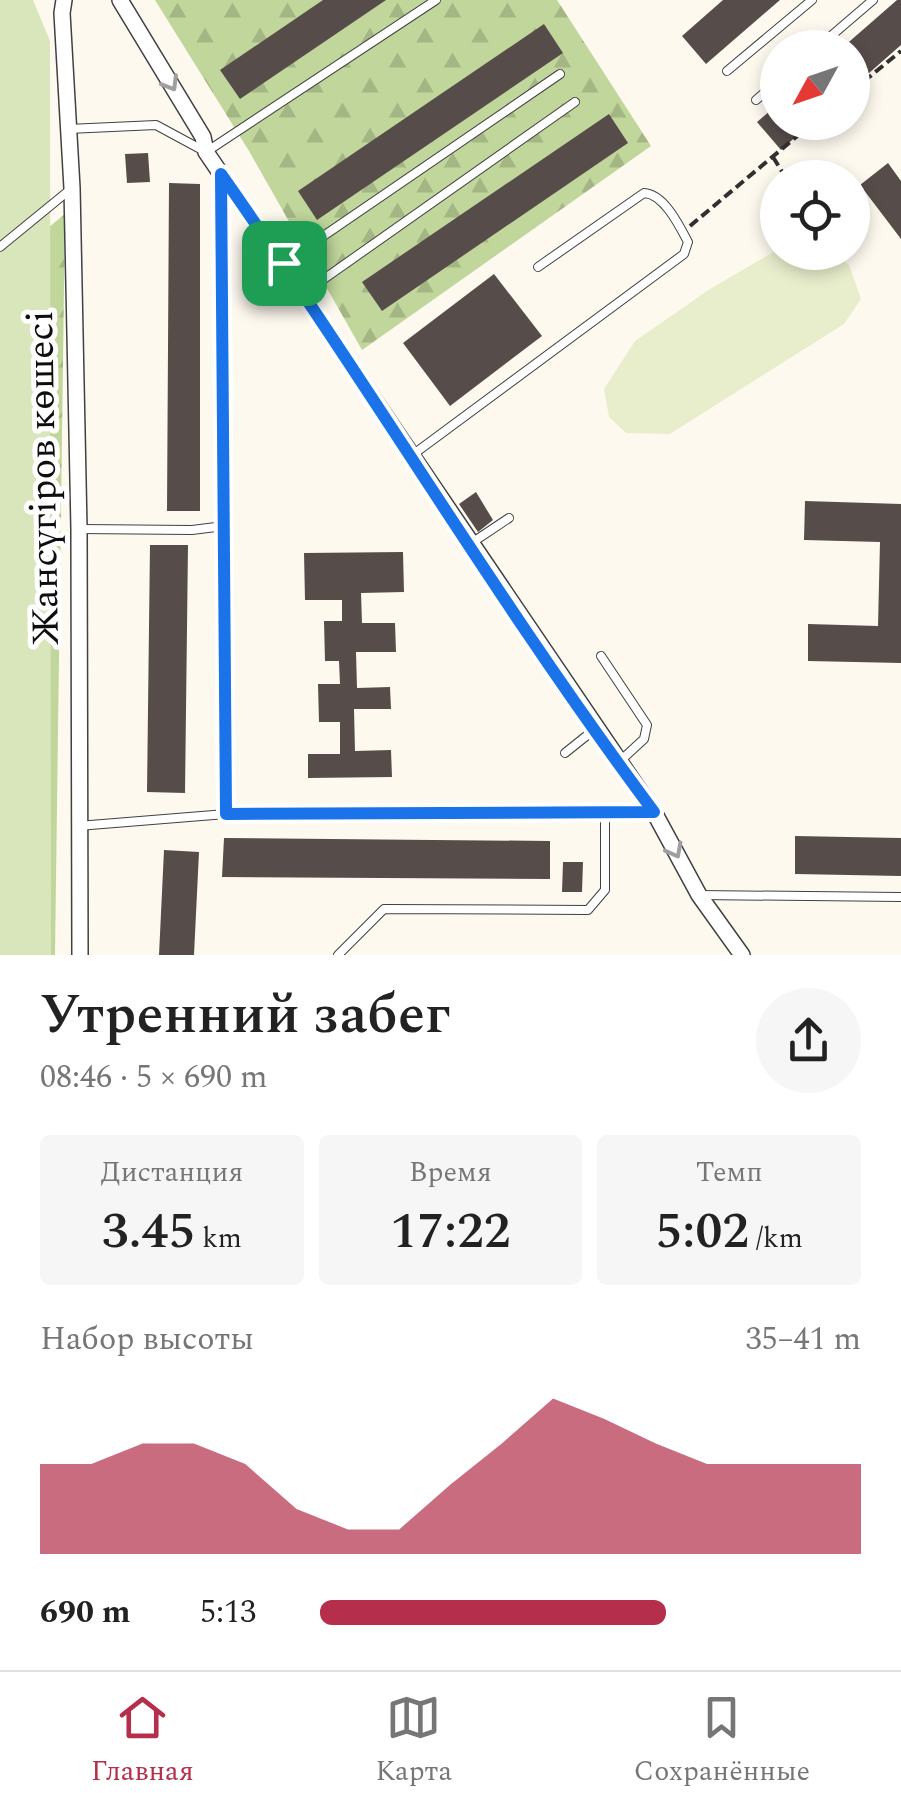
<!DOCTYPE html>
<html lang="ru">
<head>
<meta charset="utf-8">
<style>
  body { margin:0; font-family:Spectral,serif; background:#f6f6f6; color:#222; height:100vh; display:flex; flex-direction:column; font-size:38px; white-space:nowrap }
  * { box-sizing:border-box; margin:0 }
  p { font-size:32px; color:#767676 }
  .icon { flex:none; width:55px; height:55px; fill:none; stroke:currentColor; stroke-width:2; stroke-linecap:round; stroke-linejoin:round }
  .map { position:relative; height:955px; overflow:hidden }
  .details { display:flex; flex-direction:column; background:#fff; flex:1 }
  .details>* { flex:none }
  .needle { width:65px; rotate:230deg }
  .buttons { position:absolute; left:760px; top:30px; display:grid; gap:20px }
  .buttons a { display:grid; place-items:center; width:110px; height:110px; border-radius:50%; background:#fff; box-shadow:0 5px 15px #0003; font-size:50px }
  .pin { position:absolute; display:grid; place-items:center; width:85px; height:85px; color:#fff; margin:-42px; border-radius:20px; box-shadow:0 5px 15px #0006 }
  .round { display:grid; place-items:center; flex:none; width:105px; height:105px; border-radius:52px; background:#f6f6f6 }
  .overview { display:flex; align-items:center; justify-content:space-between; height:170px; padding:0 40px }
  h1 { font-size:55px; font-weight:600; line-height:75px }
  .metrics { display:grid; grid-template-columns:repeat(3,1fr); gap:15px; height:170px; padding:10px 40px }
  .metrics div { display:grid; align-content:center; border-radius:10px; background:#f6f6f6; text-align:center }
  .metrics b { font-size:50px; font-weight:600 }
  .metrics small { font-size:28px; font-weight:400 }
  .metrics p { font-size:28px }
  .chart { height:280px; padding:20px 40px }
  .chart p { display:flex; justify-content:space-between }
  .chart svg { width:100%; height:180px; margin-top:10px; fill:#b52e4b; opacity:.7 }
  ul { padding:0 40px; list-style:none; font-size:32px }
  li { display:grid; grid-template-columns:160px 120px 1fr; align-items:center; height:75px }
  li i { height:25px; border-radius:12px; background:#b52e4b }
  .tabs { display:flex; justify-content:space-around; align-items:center; height:140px; border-top:2px solid #e0e0e0; background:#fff; font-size:28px; color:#767676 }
  .tabs a { display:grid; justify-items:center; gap:5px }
  .tabs .active { color:#b52e4b }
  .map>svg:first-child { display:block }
  .forest { fill:url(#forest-firs) }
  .park { fill:#d9e6bb }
  .pitch { fill:#e8eecc }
  .building { fill:#564d4b }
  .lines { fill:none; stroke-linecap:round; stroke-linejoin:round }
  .service-casing { stroke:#414141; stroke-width:10 }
  .minor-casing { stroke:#414141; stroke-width:18 }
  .path { stroke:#303030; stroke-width:4; stroke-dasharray:10 5; stroke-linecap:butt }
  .service { stroke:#fff; stroke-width:8 }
  .minor { stroke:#fff; stroke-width:15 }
  .oneway { stroke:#9f9f9f }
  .route-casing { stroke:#fff; stroke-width:20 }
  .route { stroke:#1a73e8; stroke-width:12 }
  .labels { text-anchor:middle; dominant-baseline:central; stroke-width:10; stroke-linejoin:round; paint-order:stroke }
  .street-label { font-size:38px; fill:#0e0e0e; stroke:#fff }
</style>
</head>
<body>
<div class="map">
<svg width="901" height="955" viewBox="0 0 901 955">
  <defs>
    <pattern id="forest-firs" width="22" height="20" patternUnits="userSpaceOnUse" patternTransform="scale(2.5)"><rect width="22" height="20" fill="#c0d69b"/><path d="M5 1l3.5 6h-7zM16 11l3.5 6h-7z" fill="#a4b684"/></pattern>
  </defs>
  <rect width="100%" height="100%" fill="#fef9ef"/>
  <path class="forest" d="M155 0H557L651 146 362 350 249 151Z
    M65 214 55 955H0V267Z"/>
  <path class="park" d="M0 0H33L50 41 51 955H0Z"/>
  <path class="pitch" d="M777 250 778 252 835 253 849 265 861 299 844 324 670 434 626 433 609 417 604 389 635 341 710 289Z"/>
  <path class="building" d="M323 0H386L240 99 220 70Z
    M723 0H780L706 64 682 36Z
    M897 0H901V45L852 88V48H842Z
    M544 24 563 53 317 220 298 191Z
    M778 104V122H812L781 150 757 122Z
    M609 114 628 143 382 311 362 282Z
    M148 153 150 182 127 183 125 154Z
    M888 163 901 181V239L860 185Z
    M169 183 200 184V511H167Z
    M494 274 542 336 450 406 403 343Z
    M476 492 493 520 478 532 459 504Z
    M805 501 901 504V663L808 661V624L878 626 880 542 804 540Z
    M150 545H188L185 793 147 792Z
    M403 552 404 592 361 593 362 623H395L396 652H356L357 688 390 687 391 709H354L355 751 391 750 392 777 308 778V754H340V722H319L318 684H340L339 661H325L324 621H342V600H305L304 553Z
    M795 836 901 838V876L795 874Z
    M224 838 550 841V879L222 877Z
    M164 850 199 852 194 955H159Z
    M563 862H583L582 892H562Z"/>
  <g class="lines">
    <g class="service-casing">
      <path id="service" d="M817 48 873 0
        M727 71 812 0
        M756 100 778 81
        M68 129 156 125 206 152 436 0
        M221 178 226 814
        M0 247 72 188
        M284 263 560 74
        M304 293 575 102
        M411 456 684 254 688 242C679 225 664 194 644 193L538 267
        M79 529 192 530 224 526
        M470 544 509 518
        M601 656 647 725 644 739 618 763
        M565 753 595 729
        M78 826 226 814 653 812
        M699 895 901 897
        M338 955 384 909 588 910 605 890V811"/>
    </g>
    <g class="minor-casing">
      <path id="minor" d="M64 0 62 13 72 188 79 529 80 955
        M120 0 203 137 206 152 654 812 699 895 742 955"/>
    </g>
    <path class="path" d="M852 91 901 51
      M773 157 786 178
      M690 226 814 122"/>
    <use href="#service" class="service"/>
    <use href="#minor" class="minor"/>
  </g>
  <defs><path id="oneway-chevron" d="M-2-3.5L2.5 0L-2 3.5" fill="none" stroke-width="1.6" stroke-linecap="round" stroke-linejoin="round" transform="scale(2.5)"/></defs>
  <g class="oneway">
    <use href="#oneway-chevron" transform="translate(171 84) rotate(59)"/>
    <use href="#oneway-chevron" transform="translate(675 851) rotate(62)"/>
  </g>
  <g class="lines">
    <g class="route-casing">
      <path id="route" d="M221 174C369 384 500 606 654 812L226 814Z"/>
    </g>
    <use href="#route" class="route"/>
  </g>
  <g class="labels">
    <g class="street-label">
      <text transform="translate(44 478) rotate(-91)">Жансүгіров көшесі</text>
    </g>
  </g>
</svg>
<div class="buttons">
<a><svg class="needle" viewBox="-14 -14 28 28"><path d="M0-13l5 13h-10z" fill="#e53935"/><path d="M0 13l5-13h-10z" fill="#767676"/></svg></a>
<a><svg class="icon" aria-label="locate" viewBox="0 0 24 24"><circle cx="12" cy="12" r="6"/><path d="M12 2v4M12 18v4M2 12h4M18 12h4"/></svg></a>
</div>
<div class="pin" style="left:284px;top:263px;background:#1e9e55"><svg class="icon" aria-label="arrive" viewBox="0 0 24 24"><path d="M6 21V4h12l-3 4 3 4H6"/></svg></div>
</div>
<section class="details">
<div class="overview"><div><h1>Утренний забег</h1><p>08:46 · 5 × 690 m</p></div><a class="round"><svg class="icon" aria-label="share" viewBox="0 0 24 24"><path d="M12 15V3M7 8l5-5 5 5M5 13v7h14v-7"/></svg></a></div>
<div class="metrics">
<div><p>Дистанция</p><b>3.45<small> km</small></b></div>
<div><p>Время</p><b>17:22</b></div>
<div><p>Темп</p><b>5:02<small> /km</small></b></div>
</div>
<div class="chart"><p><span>Набор высоты</span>35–41 m</p>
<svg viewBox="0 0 160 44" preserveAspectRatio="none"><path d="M0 44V22L10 22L20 17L30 17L40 22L50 33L60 38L70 38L80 27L90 17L100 6L110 11L120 17L130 22L140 22L150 22L160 22V44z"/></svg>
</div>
<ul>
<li><b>690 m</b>5:13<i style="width:64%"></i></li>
</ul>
</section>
<nav class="tabs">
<a class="active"><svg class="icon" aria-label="home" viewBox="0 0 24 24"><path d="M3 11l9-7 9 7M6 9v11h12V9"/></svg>Главная</a>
<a><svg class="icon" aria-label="map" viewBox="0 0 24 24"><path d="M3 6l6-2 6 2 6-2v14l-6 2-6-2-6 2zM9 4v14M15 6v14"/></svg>Карта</a>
<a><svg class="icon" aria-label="saved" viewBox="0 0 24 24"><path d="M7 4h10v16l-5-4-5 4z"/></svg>Сохранённые</a>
</nav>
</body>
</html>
